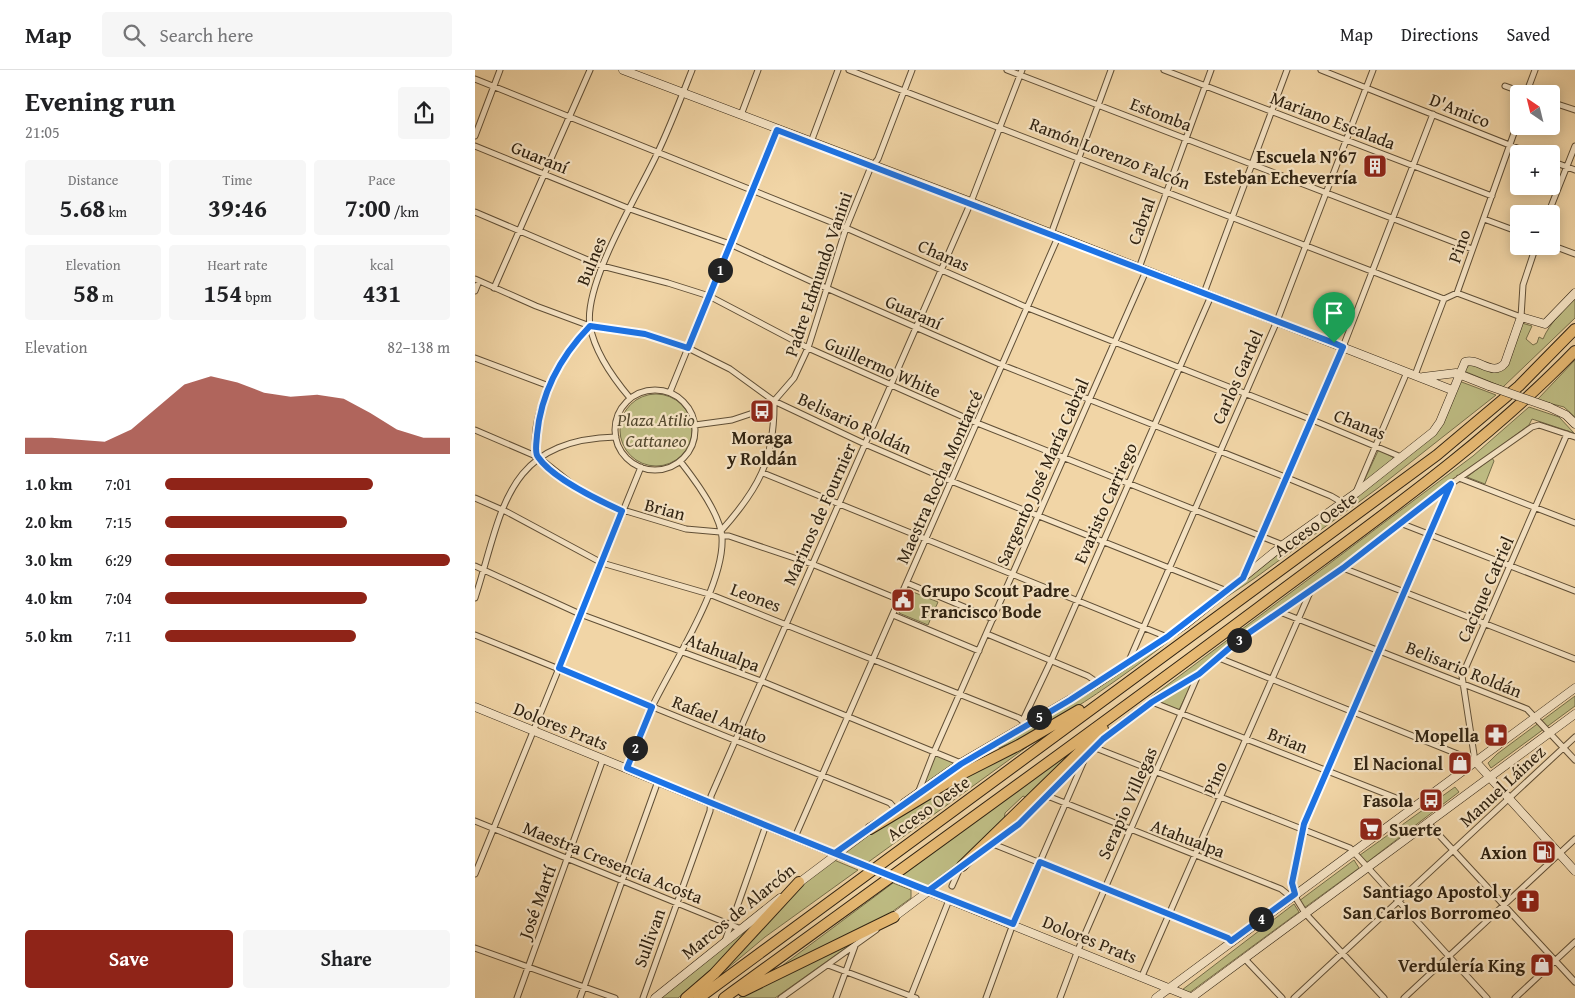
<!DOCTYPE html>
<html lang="en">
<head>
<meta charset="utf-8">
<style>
  body { margin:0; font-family:"Gentium Book Plus",serif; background:#f6f6f6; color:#202124; height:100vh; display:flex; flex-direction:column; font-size:19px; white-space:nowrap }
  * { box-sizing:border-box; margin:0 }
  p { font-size:16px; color:#757577 }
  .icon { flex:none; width:28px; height:28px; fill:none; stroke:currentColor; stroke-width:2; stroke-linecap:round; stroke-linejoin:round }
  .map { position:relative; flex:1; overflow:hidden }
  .panel { display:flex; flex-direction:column; background:#fff; width:475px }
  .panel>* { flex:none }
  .needle { width:32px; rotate:325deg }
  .fabs { position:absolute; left:1035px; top:15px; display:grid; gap:10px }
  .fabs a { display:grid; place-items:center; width:50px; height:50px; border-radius:5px; background:#fff; box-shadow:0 2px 12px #0003; font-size:25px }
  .pin { position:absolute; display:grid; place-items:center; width:42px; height:42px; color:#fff; margin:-51px -21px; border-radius:50% 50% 50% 0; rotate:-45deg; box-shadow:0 0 5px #0007 }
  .pin .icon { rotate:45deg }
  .km { position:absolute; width:25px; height:25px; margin:-12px; border-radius:50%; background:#222; color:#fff; font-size:14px; line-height:25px; text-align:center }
  .round { display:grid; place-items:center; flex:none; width:52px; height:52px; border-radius:5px; background:#f6f6f6 }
  .headline { display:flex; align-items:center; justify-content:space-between; height:85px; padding:0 25px }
  h1 { font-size:28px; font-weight:600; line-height:38px }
  .figures { display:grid; grid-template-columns:repeat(3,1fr); gap:8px; height:85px; padding:5px 25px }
  .figures div { display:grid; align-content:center; border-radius:5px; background:#f6f6f6; text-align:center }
  .figures b { font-size:25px; font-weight:600 }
  .figures small { font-size:14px; font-weight:400 }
  .figures p { font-size:14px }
  .chart { height:140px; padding:10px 25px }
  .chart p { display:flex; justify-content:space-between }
  .chart svg { width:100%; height:90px; margin-top:5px; fill:#8f2418; opacity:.7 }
  .button { display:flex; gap:10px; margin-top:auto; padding:10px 25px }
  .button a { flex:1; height:58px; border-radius:5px; background:#8f2418; color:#fff; font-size:20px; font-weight:600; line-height:58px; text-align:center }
  .button a+a { background:#f6f6f6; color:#202124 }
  ul { padding:0 25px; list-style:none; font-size:16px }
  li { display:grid; grid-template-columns:80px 60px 1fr; align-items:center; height:38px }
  li i { height:12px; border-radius:6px; background:#8f2418 }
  header { display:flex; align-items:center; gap:30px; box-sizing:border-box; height:70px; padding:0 25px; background:#fff; border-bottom:1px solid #e0e0e0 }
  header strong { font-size:24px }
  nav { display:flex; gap:28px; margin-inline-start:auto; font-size:18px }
  .search { width:350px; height:45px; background:#f6f6f6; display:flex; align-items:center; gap:12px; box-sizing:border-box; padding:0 18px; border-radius:5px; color:#757577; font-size:19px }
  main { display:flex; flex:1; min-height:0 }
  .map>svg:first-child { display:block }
  .green { fill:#bebc83; stroke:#766f4a }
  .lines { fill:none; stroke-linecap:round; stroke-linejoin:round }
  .street-casing { stroke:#604f36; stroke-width:7 }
  .secondary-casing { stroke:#2f2211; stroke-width:9 }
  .highway-casing { stroke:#2f2211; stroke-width:12 }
  .street { stroke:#f6e4c5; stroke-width:5 }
  .secondary { stroke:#f6e4c5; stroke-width:8 }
  .highway { stroke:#e8ba73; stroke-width:10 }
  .secondary-bridge-casing { stroke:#2f2211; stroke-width:9; stroke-linecap:butt }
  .secondary-bridge { stroke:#f6e4c5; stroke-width:8 }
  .route-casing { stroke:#fff; stroke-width:10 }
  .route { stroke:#1a73e8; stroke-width:6 }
  .labels { text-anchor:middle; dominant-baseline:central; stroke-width:4.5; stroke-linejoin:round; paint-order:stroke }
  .street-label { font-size:18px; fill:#2f2211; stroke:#f6e4c5 }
  .poi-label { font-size:18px; font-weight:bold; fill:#2f2211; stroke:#f6e4c5; text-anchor:end }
  .park-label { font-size:18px; font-style:italic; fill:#53482e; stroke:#f6e4c5 }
</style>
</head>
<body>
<header>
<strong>Map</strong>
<div class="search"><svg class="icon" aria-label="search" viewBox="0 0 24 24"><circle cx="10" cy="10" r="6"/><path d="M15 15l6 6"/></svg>Search here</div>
<nav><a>Map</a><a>Directions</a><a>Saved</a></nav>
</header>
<main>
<section class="panel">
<div class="headline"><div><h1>Evening run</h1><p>21:05</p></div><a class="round"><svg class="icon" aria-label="share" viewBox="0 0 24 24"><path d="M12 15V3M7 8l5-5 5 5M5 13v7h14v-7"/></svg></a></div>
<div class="figures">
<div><p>Distance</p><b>5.68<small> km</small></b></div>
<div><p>Time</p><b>39:46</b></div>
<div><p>Pace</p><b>7:00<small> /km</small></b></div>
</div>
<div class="figures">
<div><p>Elevation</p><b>58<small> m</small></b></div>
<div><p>Heart rate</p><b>154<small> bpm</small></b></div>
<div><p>kcal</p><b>431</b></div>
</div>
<div class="chart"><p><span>Elevation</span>82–138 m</p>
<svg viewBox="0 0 160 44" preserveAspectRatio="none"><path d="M0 44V36L10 36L20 37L30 38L40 32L50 21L60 10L70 6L80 9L90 14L100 16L110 15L120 17L130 24L140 32L150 36L160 36V44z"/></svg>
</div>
<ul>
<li><b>1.0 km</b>7:01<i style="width:73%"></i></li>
<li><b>2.0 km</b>7:15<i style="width:64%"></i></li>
<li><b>3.0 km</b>6:29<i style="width:100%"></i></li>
<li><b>4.0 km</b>7:04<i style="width:71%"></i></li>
<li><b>5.0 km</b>7:11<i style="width:67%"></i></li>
</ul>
<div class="button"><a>Save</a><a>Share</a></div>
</section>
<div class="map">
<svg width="1100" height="928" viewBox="0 0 1100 928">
  <rect width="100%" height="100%" fill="#f1d5a6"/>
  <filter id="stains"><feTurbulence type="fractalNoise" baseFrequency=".004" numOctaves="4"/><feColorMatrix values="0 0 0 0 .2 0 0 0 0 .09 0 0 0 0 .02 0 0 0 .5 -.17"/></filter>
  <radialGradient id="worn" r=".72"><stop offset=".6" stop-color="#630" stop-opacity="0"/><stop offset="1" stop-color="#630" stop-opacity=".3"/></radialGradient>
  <path class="green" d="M1100 228V248L1028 317 989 301 996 293 1022 301 1047 253 1057 256 1051 269 1058 275 1062 273 1064 267 1068 269C1075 252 1088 242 1100 228Z
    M1100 290V347L1089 337 1062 330Z
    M984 311 1021 325 903 418 780 508 741 534 807 479 961 364Z
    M145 360a36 36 0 1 1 72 0a36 36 0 1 1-72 0Z
    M1054 337 1084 347 1099 363 1057 349 1054 355 847 510 755 572 722 602 652 647 611 681 551 742 534 756 584 704 643 652 998 386Z
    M905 380 919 388 887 415 903 381Z
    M1017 388 1019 391 1010 414 992 407Z
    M433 520 463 532 453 555 424 543Z
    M711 558C654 602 591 650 524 678L521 676 654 597Z
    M718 611 704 640 683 631Z
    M1100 626V636L1016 698 1013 693 1022 684Z
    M560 671 392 793 370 785C376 769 440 736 458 726L460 728 465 726 493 709 492 707Z
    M604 676 552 728 548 726 530 743 529 750 483 793 452 816 426 806Z
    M461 684 481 693 448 715Z
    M980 717 984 722 891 793 885 785Z
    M359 790 383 800 290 867 241 908 323 818Z
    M879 790 884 798 829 838 824 831Z
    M418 813 436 820V828L414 844 304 898Z
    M300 833 243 893 203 928H183Z
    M819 834 824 842 714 923 707 920Z
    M396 860 300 928H264L274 921Z"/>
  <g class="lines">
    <g class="street-casing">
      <path id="street" d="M374 0 969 229
        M532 0 997 179
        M689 0 1017 126
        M846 0 1057 84
        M0 9 371 158 553 238 835 349 926 387
        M1030 16 1052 24
        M1051 24 1060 0
        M1076 32 1100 40
        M266 45 283 0
        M0 66 25 0
        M336 72 363 0
        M0 76 155 139 255 174 340 213 527 295 810 407 856 426 868 433
        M1076 91 1100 100
        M0 142 127 196 193 213 234 226 333 278 502 353 808 475
        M1073 144 1100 76
        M1009 149 1044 162
        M576 164 636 0
        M1076 175 1100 184
        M664 198 736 0
        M0 209 61 236 115 256 170 264 213 278 255 299 299 331 390 374 476 411 752 521
        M19 218 115 0
        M0 221 4 211
        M729 223 812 0
        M982 223 1046 247 1048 215 1061 176
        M0 288 74 316
        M940 305 969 229 982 223 1044 49
        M140 360a40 40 0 1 1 80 0a40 40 0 1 1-80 0Z
        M195 322 302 59
        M155 328C138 308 120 283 115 256 108 214 163 125 182 84 195 57 206 28 217 0
        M220 355 257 350 278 343 299 331 319 308 333 278 371 158 395 99 403 89 437 0
        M0 360 63 387 102 418 138 437 211 459 245 462
        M63 387C50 348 88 284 115 256
        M288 403 692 567
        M984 408 1100 453
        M881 422 932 302
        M0 428 32 442 127 493 234 524 544 648 551 654
        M925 453 1100 521
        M245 462C283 420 300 390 299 331
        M247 466H254L337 494 425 530
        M0 496 105 544 286 611 486 693
        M868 498 1100 589
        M768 508 868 277 958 44
        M432 513 518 549
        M0 528C28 441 29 370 141 367
        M805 542 1052 639 1100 690
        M418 545 504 581
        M512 564 613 606 623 613
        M0 565 415 733 421 740
        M744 588 1000 691
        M653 593 802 251 898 0
        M677 632 939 735
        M548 650 576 591 736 226
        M618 677 875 778 1012 928
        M1000 691 987 606 1092 364
        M152 698C161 677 168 656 178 635 199 592 250 514 247 467 245 443 220 410 205 391
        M443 723 459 682 671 201
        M570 725 806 819 816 827
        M0 751 266 859
        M953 753 1100 912
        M320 767 583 167
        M518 774 753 868 756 871
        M510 780 545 754 628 669 677 632 723 605 765 569 868 498 976 414 1057 357 1064 355 1100 367
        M0 804 166 397
        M477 816 485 798
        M250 871 291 755
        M0 878 140 928
        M769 888 807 928
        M353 895 441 928
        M667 906 836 520
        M42 928 128 689
        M105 928 183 711
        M168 928 235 741 236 726 496 132 547 0
        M306 928 401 860
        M361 928 380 876
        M435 928 474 830
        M511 928 538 854 611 686
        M585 928 603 880 723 605
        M819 928 1100 667
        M909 928 830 843 822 830 817 813 829 754 976 414
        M929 928 1100 769
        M1040 928 1100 872"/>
    </g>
    <g class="secondary-casing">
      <path id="secondary" d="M148 0 496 132 977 320
        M948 307 981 303 1014 316
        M1074 337 1091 345 1100 354
        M0 637 376 790
        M1000 691 1100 801
        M429 733 486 693 623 613 711 554 808 475 881 423 958 362 965 352 990 292C1003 287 1018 308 1030 293L1046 247 1070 254 1100 223
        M321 815 398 757
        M438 815 718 928
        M419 847 487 796
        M180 928 305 828
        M681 928 1100 618
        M716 928 1100 644"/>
    </g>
    <g class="highway-casing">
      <path id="highway" d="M395 759 485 705 544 675 604 640
        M487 796 628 659
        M268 921 419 847
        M211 928 239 904 324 812
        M224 928 962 385 1044 316 1100 259
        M249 928C428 798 606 670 783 538 892 456 1005 379 1100 281"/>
    </g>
    <use href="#street" class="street"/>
    <use href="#secondary" class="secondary"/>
    <use href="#highway" class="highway"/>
    <g class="secondary-bridge-casing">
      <path id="secondary-bridge" d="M1014 316 1074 337
        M376 790 438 815"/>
    </g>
    <use href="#secondary-bridge" class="secondary-bridge"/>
  </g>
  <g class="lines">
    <g class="route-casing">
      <path id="route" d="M859 273 302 60 213 278 170 264 115 256C86 286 66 323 62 365 62 371 59 382 63 387 77 408 125 431 147 441L84 598 177 637 152 698C252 740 352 780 453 821L544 754 628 669 677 632 724 604 765 569 868 498 976 414 829 754 817 813 820 824 756 871 753 868 565 792 538 854 376 790 360 783 486 694 595 630 692 567 768 508 868 277 859 273"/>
    </g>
    <use href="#route" class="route"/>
  </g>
  <defs>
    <g id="building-square" transform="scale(1.25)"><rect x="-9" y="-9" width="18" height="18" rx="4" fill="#8f2418" stroke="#f6e4c5"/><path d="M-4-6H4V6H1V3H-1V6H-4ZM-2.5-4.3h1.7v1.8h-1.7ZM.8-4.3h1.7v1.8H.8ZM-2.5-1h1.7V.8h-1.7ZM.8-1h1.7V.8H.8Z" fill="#fff"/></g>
    <g id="bus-square" transform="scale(1.25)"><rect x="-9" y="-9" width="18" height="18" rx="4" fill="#8f2418" stroke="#f6e4c5"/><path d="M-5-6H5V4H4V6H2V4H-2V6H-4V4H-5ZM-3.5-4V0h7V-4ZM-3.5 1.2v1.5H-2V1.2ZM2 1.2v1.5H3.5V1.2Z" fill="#fff"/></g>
    <g id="civic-square" transform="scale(1.25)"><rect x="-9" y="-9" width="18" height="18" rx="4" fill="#8f2418" stroke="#f6e4c5"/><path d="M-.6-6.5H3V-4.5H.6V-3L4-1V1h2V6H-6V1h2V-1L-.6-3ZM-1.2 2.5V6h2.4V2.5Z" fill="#fff"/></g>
    <g id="pharmacy-square" transform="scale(1.25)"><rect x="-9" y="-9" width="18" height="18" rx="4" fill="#8f2418" stroke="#f6e4c5"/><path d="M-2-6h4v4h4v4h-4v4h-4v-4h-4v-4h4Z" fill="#fff"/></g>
    <g id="shop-square" transform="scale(1.25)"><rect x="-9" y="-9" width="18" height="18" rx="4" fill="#8f2418" stroke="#f6e4c5"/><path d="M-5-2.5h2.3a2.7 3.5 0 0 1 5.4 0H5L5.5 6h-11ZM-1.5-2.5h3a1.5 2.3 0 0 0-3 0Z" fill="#fff"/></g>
    <g id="supermarket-square" transform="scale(1.25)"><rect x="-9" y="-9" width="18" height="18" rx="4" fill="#8f2418" stroke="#f6e4c5"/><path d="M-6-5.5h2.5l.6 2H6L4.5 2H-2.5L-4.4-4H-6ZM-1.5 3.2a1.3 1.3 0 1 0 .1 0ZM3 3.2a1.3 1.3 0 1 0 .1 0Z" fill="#fff"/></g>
    <g id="fuel-square" transform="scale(1.25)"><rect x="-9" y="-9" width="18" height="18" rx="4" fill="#8f2418" stroke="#f6e4c5"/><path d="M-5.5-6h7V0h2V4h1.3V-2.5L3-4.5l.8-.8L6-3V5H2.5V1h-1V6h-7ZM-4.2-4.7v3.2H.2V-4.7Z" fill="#fff"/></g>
    <g id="church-square" transform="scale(1.25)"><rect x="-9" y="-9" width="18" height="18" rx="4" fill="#8f2418" stroke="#f6e4c5"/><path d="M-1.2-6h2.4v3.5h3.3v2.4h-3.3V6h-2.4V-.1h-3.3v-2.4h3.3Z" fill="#fff"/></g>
  </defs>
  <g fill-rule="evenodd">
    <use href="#building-square" x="900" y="96"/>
    <use href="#bus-square" x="287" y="341"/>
    <use href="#civic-square" x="428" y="530"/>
    <use href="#pharmacy-square" x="1021" y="665"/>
    <use href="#shop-square" x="985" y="693"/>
    <use href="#bus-square" x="956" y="730"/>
    <use href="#supermarket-square" x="896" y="759"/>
    <use href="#fuel-square" x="1069" y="782"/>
    <use href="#church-square" x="1053" y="831"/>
    <use href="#shop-square" x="1067" y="895"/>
  </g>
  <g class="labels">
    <g class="street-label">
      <text transform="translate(985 40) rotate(22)">D'Amico</text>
      <text transform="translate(686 44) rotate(21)">Estomba</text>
      <text transform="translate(858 50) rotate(21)">Mariano Escalada</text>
      <text transform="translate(635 83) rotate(21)">Ramón Lorenzo Falcón</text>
      <text transform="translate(65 87) rotate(22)">Guaraní</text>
      <text transform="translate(666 151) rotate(-70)">Cabral</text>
      <text transform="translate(984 176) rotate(-70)">Pino</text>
      <text transform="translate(469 185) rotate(24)">Chanas</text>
      <text transform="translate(116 191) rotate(-68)">Bulnes</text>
      <text transform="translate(343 204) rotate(-71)">Padre Edmundo Vanini</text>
      <text transform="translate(439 242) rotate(24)">Guaraní</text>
      <text transform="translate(408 297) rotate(24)">Guillermo White</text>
      <text transform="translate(762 307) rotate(-66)">Carlos Gardel</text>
      <text transform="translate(380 353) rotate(25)">Belisario Roldán</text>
      <text transform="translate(885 354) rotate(22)">Chanas</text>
      <text transform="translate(567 402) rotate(-66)">Sargento José María Cabral</text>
      <text transform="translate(464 407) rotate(-66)">Maestra Rocha Montarcé</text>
      <text transform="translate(630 433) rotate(-66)">Evaristo Carriego</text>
      <text transform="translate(190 439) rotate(15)">Brian</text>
      <text transform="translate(344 444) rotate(-66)">Marinos de Fournier</text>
      <text transform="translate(840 454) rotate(-36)">Acceso Oeste</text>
      <text transform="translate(1010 519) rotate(-66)">Cacique Catriel</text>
      <text transform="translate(281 527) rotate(21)">Leones</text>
      <text transform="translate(248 582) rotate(21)">Atahualpa</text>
      <text transform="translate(989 599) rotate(22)">Belisario Roldán</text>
      <text transform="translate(245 649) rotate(22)">Rafael Amato</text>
      <text transform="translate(86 656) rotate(22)">Dolores Prats</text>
      <text transform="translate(813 670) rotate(22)">Brian</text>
      <text transform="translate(740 708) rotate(-67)">Pino</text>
      <text transform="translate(1027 716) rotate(-43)">Manuel Láinez</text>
      <text transform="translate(652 733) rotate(-66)">Serapio Villegas</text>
      <text transform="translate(453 738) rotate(-36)">Acceso Oeste</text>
      <text transform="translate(713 768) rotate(21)">Atahualpa</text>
      <text transform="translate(138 792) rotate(22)">Maestra Cresencia Acosta</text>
      <text transform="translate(62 832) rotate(-70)">José Martí</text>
      <text transform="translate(263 841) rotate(-39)">Marcos de Alarcón</text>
      <text transform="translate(174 868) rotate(-70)">Sullivan</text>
      <text transform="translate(615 869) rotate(22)">Dolores Prats</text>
    </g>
    <g class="poi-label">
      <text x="882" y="86">Escuela N°67<tspan x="882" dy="21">Esteban Echeverría</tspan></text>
      <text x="287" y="367" text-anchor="middle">Moraga<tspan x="287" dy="21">y Roldán</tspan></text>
      <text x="446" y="520" text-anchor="start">Grupo Scout Padre<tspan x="446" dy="21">Francisco Bode</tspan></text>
      <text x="1004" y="665">Mopella</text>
      <text x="968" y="693">El Nacional</text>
      <text x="938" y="730">Fasola</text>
      <text x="914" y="759" text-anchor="start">Suerte</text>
      <text x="1052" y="782">Axion</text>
      <text x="1036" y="821">Santiago Apostol y<tspan x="1036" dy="21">San Carlos Borromeo</tspan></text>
      <text x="1050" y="895">Verdulería King</text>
    </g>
    <g class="park-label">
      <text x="181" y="349">Plaza Atilio<tspan x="181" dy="21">Cattaneo</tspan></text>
    </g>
  </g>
  <rect width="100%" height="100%" filter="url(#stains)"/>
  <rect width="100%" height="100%" fill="url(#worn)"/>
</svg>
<div class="fabs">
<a><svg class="needle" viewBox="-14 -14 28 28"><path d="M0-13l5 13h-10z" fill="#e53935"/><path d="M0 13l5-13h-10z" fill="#757577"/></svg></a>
<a>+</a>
<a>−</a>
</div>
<div class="pin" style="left:859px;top:273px;background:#1e9e55"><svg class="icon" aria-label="arrive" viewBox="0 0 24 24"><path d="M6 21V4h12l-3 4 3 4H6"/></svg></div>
<b class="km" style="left:245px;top:200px">1</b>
<b class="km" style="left:160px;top:678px">2</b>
<b class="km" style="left:764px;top:570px">3</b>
<b class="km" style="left:786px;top:849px">4</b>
<b class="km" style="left:564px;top:647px">5</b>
</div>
</main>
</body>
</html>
